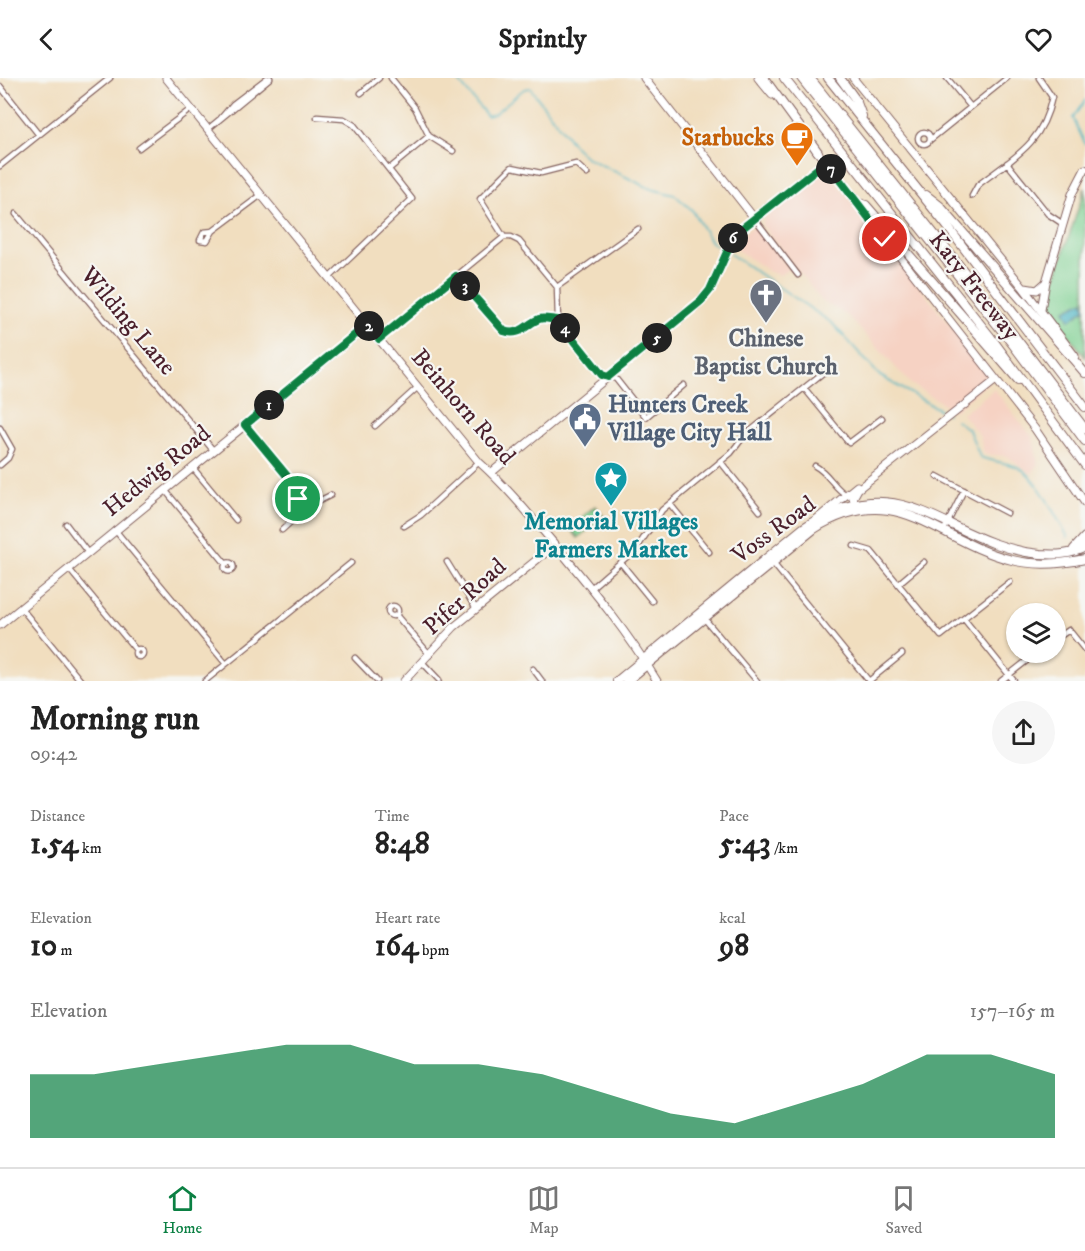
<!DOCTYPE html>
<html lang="en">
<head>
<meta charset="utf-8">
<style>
  body { margin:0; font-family:"IM FELL DW Pica",serif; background:#f6f6f6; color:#222; height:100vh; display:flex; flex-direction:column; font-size:22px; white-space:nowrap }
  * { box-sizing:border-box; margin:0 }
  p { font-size:20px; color:#767676 }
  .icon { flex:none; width:33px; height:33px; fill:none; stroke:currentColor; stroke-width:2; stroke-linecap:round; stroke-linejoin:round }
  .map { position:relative; height:603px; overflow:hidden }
  .details { display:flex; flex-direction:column; background:#fff; flex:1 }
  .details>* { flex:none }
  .fabs { position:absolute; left:1006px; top:525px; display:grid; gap:12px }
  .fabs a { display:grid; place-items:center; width:60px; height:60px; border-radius:50%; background:#fff; box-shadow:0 2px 4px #0004; font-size:30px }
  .pin { position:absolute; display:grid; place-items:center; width:51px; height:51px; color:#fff; margin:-26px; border:3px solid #fff; border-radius:50%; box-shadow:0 2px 6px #0007 }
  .km { position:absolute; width:30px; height:30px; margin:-15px; border-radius:50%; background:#222; color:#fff; font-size:16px; line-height:30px; text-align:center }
  .round { display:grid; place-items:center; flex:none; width:63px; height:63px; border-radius:32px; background:#f6f6f6 }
  .summary { display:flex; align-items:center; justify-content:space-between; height:102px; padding:0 30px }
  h1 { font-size:33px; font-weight:700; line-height:45px }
  .metrics { display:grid; grid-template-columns:repeat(3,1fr); gap:9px; height:102px; padding:6px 30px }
  .metrics div { display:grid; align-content:center }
  .metrics b { font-size:30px; font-weight:700 }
  .metrics small { font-size:16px; font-weight:400 }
  .metrics p { font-size:16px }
  .chart { height:168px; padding:12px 30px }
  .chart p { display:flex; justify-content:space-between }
  .chart svg { width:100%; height:108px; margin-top:6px; fill:#0b8043; opacity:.7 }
  header { display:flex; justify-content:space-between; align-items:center; height:78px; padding:0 30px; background:#fff; font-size:27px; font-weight:700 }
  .tabs { display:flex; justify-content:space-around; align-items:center; height:84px; border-top:2px solid #e0e0e0; background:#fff; font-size:16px; color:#767676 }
  .tabs a { display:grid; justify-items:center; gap:3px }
  .tabs .active { color:#0b8043 }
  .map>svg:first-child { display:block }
  .built { fill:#f6d2c3 }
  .green { fill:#7ed092; stroke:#64785e; stroke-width:1.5 }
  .water { fill:#46b3c3; stroke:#486977; stroke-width:1.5 }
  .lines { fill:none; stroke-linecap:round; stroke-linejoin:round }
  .stream { stroke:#46b3c3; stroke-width:1.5 }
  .street-casing { stroke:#84625f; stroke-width:7 }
  .secondary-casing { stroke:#84625f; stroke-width:9 }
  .primary-casing { stroke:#84625f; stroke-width:10 }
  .highway-casing { stroke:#84625f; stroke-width:10 }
  .street { stroke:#fff; stroke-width:4.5 }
  .secondary { stroke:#fff; stroke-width:7 }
  .primary { stroke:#fff; stroke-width:8 }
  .highway { stroke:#fff; stroke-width:8 }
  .route-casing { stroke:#fff; stroke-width:12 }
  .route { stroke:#0b8043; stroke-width:8 }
  .labels { text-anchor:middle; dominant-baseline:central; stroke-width:4.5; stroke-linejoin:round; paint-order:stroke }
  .food-label { font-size:24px; font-weight:bold; fill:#c56008; stroke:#f6f6f2; text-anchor:end }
  .street-label { font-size:24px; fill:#4a1f2b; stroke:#f6f6f2 }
  .worship-label { font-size:24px; font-weight:bold; fill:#5b616d; stroke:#f6f6f2 }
  .service-label { font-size:24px; font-weight:bold; fill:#4e5e75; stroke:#f6f6f2; text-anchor:start }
  .culture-label { font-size:24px; font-weight:bold; fill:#0d838f; stroke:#f6f6f2 }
</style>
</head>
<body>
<header><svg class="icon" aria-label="back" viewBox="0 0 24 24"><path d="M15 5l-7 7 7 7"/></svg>Sprintly<svg class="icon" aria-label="heart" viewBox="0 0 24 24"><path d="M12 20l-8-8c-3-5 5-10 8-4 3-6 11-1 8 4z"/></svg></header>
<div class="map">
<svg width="1085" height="603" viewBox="0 0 1085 603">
  <rect width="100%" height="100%" fill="#f6f6f2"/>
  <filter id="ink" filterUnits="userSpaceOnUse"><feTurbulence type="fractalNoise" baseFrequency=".0167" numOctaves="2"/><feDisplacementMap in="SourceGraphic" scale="12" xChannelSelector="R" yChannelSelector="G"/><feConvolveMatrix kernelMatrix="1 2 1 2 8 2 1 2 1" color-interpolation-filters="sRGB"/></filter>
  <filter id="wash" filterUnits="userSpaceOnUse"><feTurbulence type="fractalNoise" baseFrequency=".008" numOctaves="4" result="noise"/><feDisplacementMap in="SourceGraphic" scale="24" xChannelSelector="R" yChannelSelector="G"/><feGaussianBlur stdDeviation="1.35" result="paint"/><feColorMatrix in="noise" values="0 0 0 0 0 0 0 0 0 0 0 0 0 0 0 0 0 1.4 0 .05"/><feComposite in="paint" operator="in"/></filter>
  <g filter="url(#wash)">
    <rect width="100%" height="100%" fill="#f1debf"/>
    <path class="built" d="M825 91 989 296 988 305 955 333 911 306 848 238 822 223 762 147 764 140Z
      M755 147 789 191 780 197 770 194 734 170 739 160Z
      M994 311 1033 360 1038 386 1032 396 1007 378 984 376 980 358 962 336Z"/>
    <path class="green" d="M1085 110V279L1046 227Z
      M595 428 604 439 578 460 570 450Z"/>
    <path class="water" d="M1083 223 1085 231 1070 242 1065 232Z"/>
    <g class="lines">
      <path class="stream" d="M456 0 487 38 494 36 524 11 530 10 576 70 587 80 651 111 675 117 692 132 711 164 723 172
        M1085 22 1073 40 1085 66
        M730 176 832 245 880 298 947 336
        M956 342 969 352 980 379C991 383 1012 386 1020 390 1039 401 1056 440 1068 459"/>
    </g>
  </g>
  <g filter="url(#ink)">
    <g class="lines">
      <g class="street-casing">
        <path id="street" d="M391 0 415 30 429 58 453 73
          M947 0 971 29
          M0 8 39 57
          M361 15 379 0
          M317 39 344 41 354 47 412 121 329 200
          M221 40 233 26 267 0
          M208 51 270 0
          M918 60a6 6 0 1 1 12 0a6 6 0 1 1-12 0Z
          M930 62 1007 0
          M139 70 191 31
          M1007 85 1048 136 1063 146
          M0 88 110 0
          M389 91 429 58
          M972 118 978 107C1014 79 1042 67 1052 19L1039 0
          M16 136 213 372
          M755 141 798 197
          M213 153 207 163 200 162 204 154 213 153 261 117
          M504 159 480 121 512 89 541 95 576 86 587 96
          M456 198 504 253C520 259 526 246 539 241 544 239 553 242 558 242L602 296 616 301 646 339 684 307
          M557 209 638 151
          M379 261 504 159H511L519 163 557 209 558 242
          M805 311 849 365 882 340
          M245 347 309 424 313 426 331 417
          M375 348 418 309
          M0 350 12 371 8 380 0 387
          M720 383 760 433
          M815 388C829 395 834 411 848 418
          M193 390 236 442
          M937 398 1007 435
          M165 412 226 486
          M670 426 709 474
          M66 446 88 475
          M404 448 421 437 479 384
          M115 452 226 586
          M282 452 296 439V427L302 416
          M944 452 964 412
          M854 468 871 473 941 558 1010 504
          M447 484 476 531
          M772 484 869 603
          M224.5 489a4.5 4.5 0 1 1 9 0a4.5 4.5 0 1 1-9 0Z
          M621 485 652 523
          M69 491 136 572
          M898 506 924 484
          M591 510 637 470 662 432 731 375 744 358 824 294
          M388 533a5 5 0 1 1 10 0a5 5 0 1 1-10 0Z
          M21 530 81 603
          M396 537 430 577
          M703 539 757 603
          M964 541 1014 603
          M1056 561 1069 552 1085 572
          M135 575a4 4 0 1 1 8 0a4 4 0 1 1-8 0Z
          M355 580 377 603
          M423 585 439 602
          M533 591 542 603
          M205 603 351 485
          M869 603 902 576
          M1001 603 1038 574"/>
      </g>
      <g class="secondary-casing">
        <path id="secondary" d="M166 0 479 384C508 410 532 440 557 469 593 512 628 555 657 603
          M644 0 755 141
          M758 0 772 17
          M853 0 1022 208 1075 278
          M816 72 1035 351 1085 425
          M1025 210 1037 212 1046 204
          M1041 232 1046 204 1072 116 1085 91
          M492 394 701 223 710 212 735 156 826 84
          M857 432 853 420 858 411 996 302
          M818 440 857 408
          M0 547 368 247
          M404 603 454 549 555 467"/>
      </g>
      <g class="primary-casing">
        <path id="primary" d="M1074 471 1085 459
          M617 603 803 450C905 382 945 467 1040 476 1056 477 1071 477 1085 469
          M627 603 814 451C898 399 935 463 1012 482 1036 488 1061 486 1085 481"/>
      </g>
      <g class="highway-casing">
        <path id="highway" d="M764 0 818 74
          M784 0 989 257 1085 387
          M801 0 1014 268 1085 363
          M810 0 994 231 1085 351
          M828 0 947 148 1085 329
          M840 0 856 22 862 38
          M926 117 940 128 1085 295
          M858 125 866 127 1018 302"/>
      </g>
      <use href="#street" class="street"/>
      <use href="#secondary" class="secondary"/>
      <use href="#primary" class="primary"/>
      <use href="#highway" class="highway"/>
    </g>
  </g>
  <g class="lines" filter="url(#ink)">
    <g class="route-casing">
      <path id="route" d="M298 421 302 416 245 347 368 246 379 261 456 198 504 253C520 259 526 246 539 241 544 239 553 242 558 242L602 297 608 299 701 223 710 212 735 156 826 84 885 161"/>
    </g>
    <use href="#route" class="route"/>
  </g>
  <defs>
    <g id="cafe-pin" transform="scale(1.725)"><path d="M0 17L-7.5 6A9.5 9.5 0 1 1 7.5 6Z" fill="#e8710a" stroke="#f6f6f2"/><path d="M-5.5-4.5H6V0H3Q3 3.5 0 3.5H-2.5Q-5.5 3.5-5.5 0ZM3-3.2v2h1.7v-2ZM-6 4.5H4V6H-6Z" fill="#fff"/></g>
    <g id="church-pin" transform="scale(1.725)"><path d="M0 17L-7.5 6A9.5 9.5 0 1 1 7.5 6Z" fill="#6b7280" stroke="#f6f6f2"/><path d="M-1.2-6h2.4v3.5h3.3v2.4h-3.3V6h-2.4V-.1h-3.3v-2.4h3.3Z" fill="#fff"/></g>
    <g id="civic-pin" transform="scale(1.725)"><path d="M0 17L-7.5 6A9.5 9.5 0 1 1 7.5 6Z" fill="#5c6f8a" stroke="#f6f6f2"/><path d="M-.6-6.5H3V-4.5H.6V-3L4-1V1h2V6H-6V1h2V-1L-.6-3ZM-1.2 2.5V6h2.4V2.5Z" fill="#fff"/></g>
    <g id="sight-pin" transform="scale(1.725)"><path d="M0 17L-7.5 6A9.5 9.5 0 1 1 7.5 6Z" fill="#0f9aa8" stroke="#f6f6f2"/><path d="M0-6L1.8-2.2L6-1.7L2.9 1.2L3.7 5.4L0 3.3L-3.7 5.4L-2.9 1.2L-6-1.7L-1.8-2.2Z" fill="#fff"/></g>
  </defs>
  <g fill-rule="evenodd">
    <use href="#cafe-pin" x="797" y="60"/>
    <use href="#church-pin" x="766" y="217"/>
    <use href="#civic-pin" x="585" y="341"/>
    <use href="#sight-pin" x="611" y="400"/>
  </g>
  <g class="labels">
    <g class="food-label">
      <text x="774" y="60">Starbucks</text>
    </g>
    <g class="street-label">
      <text transform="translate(974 208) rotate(52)">Katy Freeway</text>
      <text transform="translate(128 243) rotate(50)">Wilding Lane</text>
      <text transform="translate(463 329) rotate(49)">Beinhorn Road</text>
      <text transform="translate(157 393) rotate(-39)">Hedwig Road</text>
      <text transform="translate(774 452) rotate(-36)">Voss Road</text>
      <text transform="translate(465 519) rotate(-42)">Pifer Road</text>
    </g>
    <g class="worship-label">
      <text x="766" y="261">Chinese<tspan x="766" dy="28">Baptist Church</tspan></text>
    </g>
    <g class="service-label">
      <text x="608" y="327">Hunters Creek<tspan x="608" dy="28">Village City Hall</tspan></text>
    </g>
    <g class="culture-label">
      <text x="611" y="444">Memorial Villages<tspan x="611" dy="28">Farmers Market</tspan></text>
    </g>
  </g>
</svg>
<div class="fabs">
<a><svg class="icon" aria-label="layers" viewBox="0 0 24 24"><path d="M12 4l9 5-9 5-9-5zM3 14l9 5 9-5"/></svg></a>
</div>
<div class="pin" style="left:298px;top:421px;background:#1e9e55"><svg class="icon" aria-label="arrive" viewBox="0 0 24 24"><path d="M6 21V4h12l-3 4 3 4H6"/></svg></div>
<div class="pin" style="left:885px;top:161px;background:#d93025"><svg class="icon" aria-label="check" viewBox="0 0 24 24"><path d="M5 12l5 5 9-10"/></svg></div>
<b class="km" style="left:269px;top:327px">1</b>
<b class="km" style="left:369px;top:248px">2</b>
<b class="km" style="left:465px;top:208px">3</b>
<b class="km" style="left:565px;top:250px">4</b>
<b class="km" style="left:657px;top:260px">5</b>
<b class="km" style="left:733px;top:160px">6</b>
<b class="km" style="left:831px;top:91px">7</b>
</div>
<section class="details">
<div class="summary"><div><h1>Morning run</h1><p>09:42</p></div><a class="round"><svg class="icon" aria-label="share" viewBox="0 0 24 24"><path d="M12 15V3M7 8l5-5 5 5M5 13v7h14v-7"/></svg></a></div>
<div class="metrics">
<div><p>Distance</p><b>1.54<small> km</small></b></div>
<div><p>Time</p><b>8:48</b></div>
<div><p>Pace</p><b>5:43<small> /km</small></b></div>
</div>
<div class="metrics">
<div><p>Elevation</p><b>10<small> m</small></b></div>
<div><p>Heart rate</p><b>164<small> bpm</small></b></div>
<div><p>kcal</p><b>98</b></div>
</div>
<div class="chart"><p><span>Elevation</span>157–165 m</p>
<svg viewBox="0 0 160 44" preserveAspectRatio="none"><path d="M0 44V18L10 18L20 14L30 10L40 6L50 6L60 14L70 14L80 18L90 26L100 34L110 38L120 30L130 22L140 10L150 10L160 18V44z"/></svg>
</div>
</section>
<nav class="tabs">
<a class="active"><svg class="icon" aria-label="home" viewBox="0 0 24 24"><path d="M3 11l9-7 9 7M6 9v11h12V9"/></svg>Home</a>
<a><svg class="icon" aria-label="map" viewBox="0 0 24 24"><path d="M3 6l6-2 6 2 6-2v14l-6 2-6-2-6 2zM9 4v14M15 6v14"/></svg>Map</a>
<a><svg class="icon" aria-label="saved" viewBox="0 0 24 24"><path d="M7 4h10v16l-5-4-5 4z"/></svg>Saved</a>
</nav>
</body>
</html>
